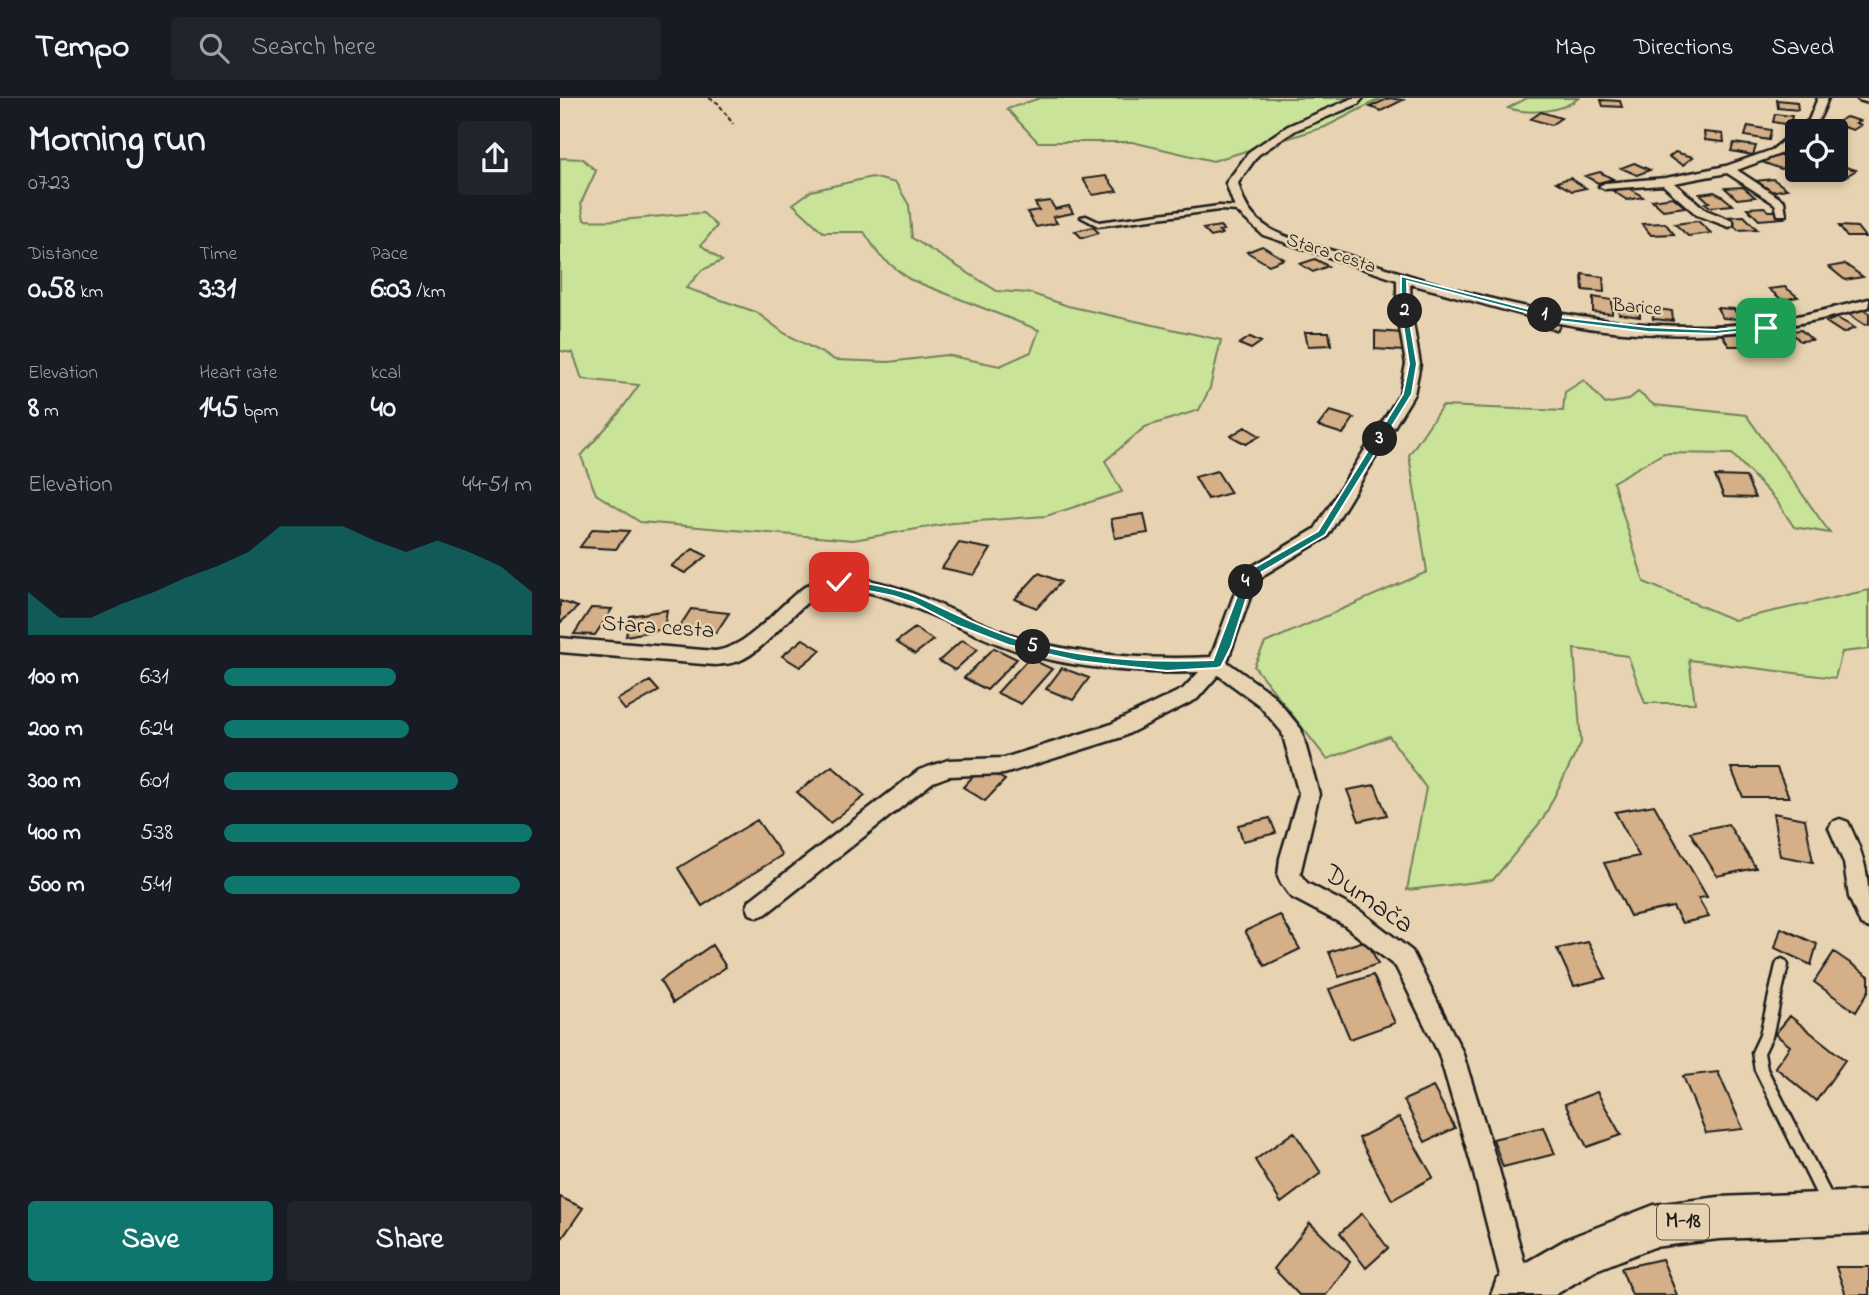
<!DOCTYPE html>
<html lang="en">
<head>
<meta charset="utf-8">
<style>
  body { margin:0; font-family:"Indie Flower",sans-serif; background:#20242c; color:#f1f3f6; height:100vh; display:flex; flex-direction:column; font-size:26px; white-space:nowrap }
  * { box-sizing:border-box; margin:0 }
  p { font-size:23px; color:#9ea1a6 }
  .icon { flex:none; width:38px; height:38px; fill:none; stroke:currentColor; stroke-width:2; stroke-linecap:round; stroke-linejoin:round }
  .map { position:relative; flex:1; overflow:hidden }
  .drawer { display:flex; flex-direction:column; background:#171b24; width:560px }
  .drawer>* { flex:none }
  .buttons { position:absolute; left:1225px; top:21px; display:grid; gap:14px }
  .buttons a { display:grid; place-items:center; width:63px; height:63px; border-radius:7px; background:#171b24; box-shadow:0 4px 10px #0003; font-size:35px }
  .pin { position:absolute; display:grid; place-items:center; width:60px; height:60px; color:#fff; margin:-30px; border-radius:14px; box-shadow:0 4px 10px #0006 }
  .km { position:absolute; width:35px; height:35px; margin:-18px; border-radius:50%; background:#222; color:#fff; font-size:19px; line-height:35px; text-align:center }
  .round { display:grid; place-items:center; flex:none; width:74px; height:74px; border-radius:7px; background:#20242c }
  .overview { display:flex; align-items:center; justify-content:space-between; height:119px; padding:0 28px }
  h1 { font-size:38px; font-weight:800; line-height:52px }
  .metrics { display:grid; grid-template-columns:repeat(3,1fr); gap:10px; height:119px; padding:7px 28px }
  .metrics div { display:grid; align-content:center }
  .metrics b { font-size:30px; font-weight:800 }
  .metrics small { font-size:19px; font-weight:400 }
  .metrics p { font-size:19px }
  .chart { height:196px; padding:14px 28px }
  .chart p { display:flex; justify-content:space-between }
  .chart svg { width:100%; height:126px; margin-top:7px; fill:#0f766e; opacity:.7 }
  .cta { display:flex; gap:14px; margin-top:auto; padding:14px 28px }
  .cta a { flex:1; height:80px; border-radius:7px; background:#0f766e; color:#fff; font-size:28px; font-weight:800; line-height:80px; text-align:center }
  .cta a+a { background:#20242c; color:#f1f3f6 }
  ul { padding:0 28px; list-style:none; font-size:23px }
  li { display:grid; grid-template-columns:112px 84px 1fr; align-items:center; height:52px }
  li i { height:18px; border-radius:9px; background:#0f766e }
  header { display:flex; align-items:center; gap:42px; box-sizing:border-box; height:98px; padding:0 35px; background:#171b24; border-bottom:2px solid #363941 }
  header strong { font-size:33px }
  nav { display:flex; gap:38px; margin-inline-start:auto; font-size:24px }
  .search { width:490px; height:63px; background:#20242c; display:flex; align-items:center; gap:18px; box-sizing:border-box; padding:0 24px; border-radius:7px; color:#9ea1a6; font-size:26px }
  main { display:flex; flex:1; min-height:0 }
  .map>svg:first-child { display:block }
  .green { fill:#c9e399; stroke:#72805a; stroke-width:2 }
  .building { fill:#d4af88; stroke:#1c1c1c; stroke-width:2 }
  .lines { fill:none; stroke-linecap:round; stroke-linejoin:round }
  .service-casing { stroke:#1c1c1c; stroke-width:5 }
  .minor-casing { stroke:#1c1c1c; stroke-width:5 }
  .primary-casing { stroke:#1c1c1c; stroke-width:5 }
  .path { stroke:#1c1c1c; stroke-width:2; stroke-dasharray:4.5 2.5; stroke-linecap:butt }
  .service { fill:#e7d3b1; fill-rule:evenodd }
  .minor { fill:#e7d3b1; fill-rule:evenodd }
  .primary { fill:#e7d3b1; fill-rule:evenodd }
  .route { fill:#0f766e; stroke:#fff; stroke-width:2 }
  .labels { text-anchor:middle; dominant-baseline:central; stroke-width:5; stroke-linejoin:round; paint-order:stroke }
  .far-street-label { font-size:19px; fill:#1c1c1c; stroke:#e7d3b1 }
  .shield { fill:#e7d3b1; stroke:#595349; stroke-width:2 }
  .shield-label { font-size:21px; font-weight:bold; fill:#1c1c1c }
  .street-label { font-size:23px; fill:#1c1c1c; stroke:#e7d3b1 }
  .near-street-label { font-size:28px; fill:#1c1c1c; stroke:#e7d3b1 }
</style>
</head>
<body>
<header>
<strong>Tempo</strong>
<div class="search"><svg class="icon" aria-label="search" viewBox="0 0 24 24"><circle cx="10" cy="10" r="6"/><path d="M15 15l6 6"/></svg>Search here</div>
<nav><a>Map</a><a>Directions</a><a>Saved</a></nav>
</header>
<main>
<section class="drawer">
<div class="overview"><div><h1>Morning run</h1><p>07:23</p></div><a class="round"><svg class="icon" aria-label="share" viewBox="0 0 24 24"><path d="M12 15V3M7 8l5-5 5 5M5 13v7h14v-7"/></svg></a></div>
<div class="metrics">
<div><p>Distance</p><b>0.58<small> km</small></b></div>
<div><p>Time</p><b>3:31</b></div>
<div><p>Pace</p><b>6:03<small> /km</small></b></div>
</div>
<div class="metrics">
<div><p>Elevation</p><b>8<small> m</small></b></div>
<div><p>Heart rate</p><b>145<small> bpm</small></b></div>
<div><p>kcal</p><b>40</b></div>
</div>
<div class="chart"><p><span>Elevation</span>44–51 m</p>
<svg viewBox="0 0 160 44" preserveAspectRatio="none"><path d="M0 44V29L10 38L20 38L30 33L40 29L50 24L60 20L70 15L80 6L90 6L100 6L110 11L120 15L130 11L140 15L150 20L160 29V44z"/></svg>
</div>
<ul>
<li><b>100 m</b>6:31<i style="width:56%"></i></li>
<li><b>200 m</b>6:24<i style="width:60%"></i></li>
<li><b>300 m</b>6:01<i style="width:76%"></i></li>
<li><b>400 m</b>5:38<i style="width:100%"></i></li>
<li><b>500 m</b>5:41<i style="width:96%"></i></li>
</ul>
<div class="cta"><a>Save</a><a>Share</a></div>
</section>
<div class="map">
<svg width="1309" height="1197" viewBox="0 0 1309 1197">
  <rect width="100%" height="100%" fill="#e7d3b1"/>
  <filter id="ink" filterUnits="userSpaceOnUse"><feTurbulence type="fractalNoise" baseFrequency=".0143" numOctaves="2"/><feDisplacementMap in="SourceGraphic" scale="14" xChannelSelector="R" yChannelSelector="G"/><feConvolveMatrix kernelMatrix="1 2 1 2 8 2 1 2 1" color-interpolation-filters="sRGB"/></filter>
  <g filter="url(#ink)">
    <path class="green" d="M480 0H822L765 29 653 63 572 44H478L447 11Z
      M967 0H1019C1001 14 970 17 948 10Z
      M0 60 23 61 36 73 21 105 24 122C64 125 103 116 143 115L157 128 141 147 162 163 142 172 126 190 196 214 224 235 275 262 329 264 386 257 440 268 471 254 479 232 349 181 320 158 304 134H263L233 106 251 93 312 79 336 85 349 107 352 140 437 193 470 195 508 208 661 242 650 290 639 312 585 329 545 363 562 394 486 418 392 425 293 442 80 424 36 396 21 358 58 316 79 287 22 281 13 255 0 253Z
      M1024 282 1045 306 1068 302 1078 294 1094 307 1186 317 1270 435 1234 429 1216 402 1172 356 1104 355 1053 384 1084 484 1174 522 1309 492V551L1282 554 1275 580 1129 562 1135 605H1085L1068 558 1014 551 1021 645 983 721 933 782 847 792 866 690 829 638 767 661 694 568 705 545 867 474 849 357 882 308 1003 313 1005 294Z"/>
    <path class="building" d="M829 0 843 2 821 13 810 9Z
      M1041 2 1060 3 1062 9 1043 8Z
      M1217 2 1237 4 1238 12 1218 10Z
      M981 14 1001 20 991 27 971 21Z
      M1215 16 1232 18 1230 27 1213 24Z
      M1286 19 1300 23 1296 25 1301 27 1293 32 1274 26Z
      M1188 28 1211 32 1209 42 1185 38Z
      M1144 34 1163 36 1164 44 1145 42Z
      M1174 45 1196 48 1193 57 1171 53Z
      M1115 54 1133 59 1123 67 1109 59Z
      M1217 56 1236 64 1221 71 1202 64Z
      M1074 65 1090 72 1077 77 1061 70Z
      M1276 66 1296 72 1285 79 1264 72H1276Z
      M1040 74 1053 81 1038 85 1025 78Z
      M546 78 557 93 533 97 523 81Z
      M1010 80 1026 90 1012 93 996 84Z
      M1213 81 1227 91 1210 94 1196 83Z
      M1068 89 1083 99 1067 102 1053 93Z
      M1183 89 1195 99 1177 101 1165 90Z
      M1154 94 1162 98 1173 107 1150 109 1145 105 1149 104 1140 96Z
      M1113 99 1125 109 1103 112 1092 102Z
      M490 103 495 111 509 108 513 115 493 119 497 125 476 129 467 114 479 112 475 105Z
      M1204 109 1209 113H1217L1224 120 1199 122 1187 110Z
      M1184 118 1197 131 1178 132 1166 119Z
      M1138 123 1151 135 1128 138 1115 126Z
      M1105 125 1114 136 1091 137 1082 126Z
      M660 128 664 132 659 133 662 136 651 139 643 131Z
      M1279 128 1297 129 1305 139H1287Z
      M533 129 539 135 522 140 515 133Z
      M702 148 724 161 709 167 687 154Z
      M755 161 768 168 753 174 740 166Z
      M1285 166 1303 179 1285 182 1269 169Z
      M1022 176 1043 179 1044 194 1023 192Z
      M1225 189 1238 199 1222 202 1209 191Z
      M1033 199 1052 202V216L1033 214Z
      M1060 207 1080 210V219L1059 216Z
      M1092 210 1112 213 1113 223 1093 221Z
      M1157 210 1174 211 1179 221 1163 220Z
      M1303 211 1309 215V226L1305 227 1287 215Z
      M974 218 1002 225 997 233 969 226Z
      M1277 220 1295 230 1283 235 1266 224Z
      M1214 232 1224 244 1205 245 1196 233Z
      M1241 232 1252 242 1240 243 1230 233Z
      M815 233 843 235V253L815 251Z
      M745 234H769L771 247 748 248Z
      M1161 235H1179L1187 248H1169Z
      M690 239 701 244 691 251 679 246Z
      M770 313 794 320 783 336 758 328Z
      M685 329 700 338 686 346 671 338Z
      M657 373 671 395 648 401 635 379Z
      M1155 378 1186 379 1195 400 1164 399Z
      M584 416 588 435 555 440 551 421Z
      M33 431 69 433 56 451 20 449Z
      M399 445 431 451 414 477 382 470Z
      M133 451 147 458 125 475 111 468Z
      M479 475 501 484 477 510 455 501Z
      M0 503 18 509 0 525Z
      M31 510 52 511 35 537 14 536Z
      M131 511 169 515 156 535 118 531Z
      M107 512 104 531 66 538 70 518Z
      M355 530 373 542 355 556 336 544Z
      M243 541 261 552 240 569 222 558Z
      M402 542 418 551 395 572 379 563Z
      M434 550 457 561 427 592 404 580Z
      M469 560 492 571 461 606 437 595Z
      M502 570 529 580 513 602 486 591Z
      M90 583 99 593 65 612 57 602Z
      M272 668 305 698 270 725 237 694Z
      M422 669 445 682 425 703 403 689Z
      M1171 670H1217L1229 699H1183Z
      M815 687 827 717 799 723 787 692Z
      M1094 707 1147 799 1138 800 1149 819 1122 825 1113 809 1070 818 1044 765 1079 758 1055 714Z
      M1213 715 1245 721 1253 764 1220 758Z
      M710 720 716 735 683 743 678 727Z
      M197 722 222 757 142 808 118 770Z
      M1168 726 1196 770 1157 778 1130 734Z
      M720 817 740 851 705 868 685 833Z
      M1221 830 1257 846 1251 867 1215 850Z
      M807 842 818 866 779 879 769 854Z
      M1028 844 1046 880 1014 888 997 851Z
      M152 847 166 869 113 905 100 883Z
      M1274 854 1309 878V892L1296 914 1254 884Z
      M813 877 835 925 790 941 769 891Z
      M1230 918 1285 962 1256 1003 1215 969 1230 948 1215 936Z
      M1158 974 1183 1031 1146 1035 1123 978Z
      M873 989 895 1030 865 1044 844 1002Z
      M1037 994 1061 1037 1027 1049 1005 1006Z
      M839 1019 873 1079 832 1102 799 1040Z
      M984 1029 995 1056 943 1069 933 1041Z
      M734 1034 761 1075 721 1105 695 1062Z
      M0 1099 23 1110 3 1139 0 1137Z
      M802 1115 828 1150 806 1170 780 1135Z
      M750 1125 790 1164 766 1197H739L714 1171Z
      M1102 1161 1117 1197H1072L1061 1170Z
      M1276 1169H1309V1197H1286Z"/>
    <g class="lines">
      <g class="service-casing">
        <path id="service" d="M659 108 680 109 683 111 680 113 659 112 538 128 521 119 526 118 539 124Z
          M1222 861 1226 863 1228 867 1212 939 1204 955 1207 971 1273 1100 1275 1105 1273 1110 1268 1112 1263 1110 1195 972 1192 954 1200 937 1216 867 1218 863Z"/>
      </g>
      <g class="minor-casing">
        <path id="minor" d="M793 0H803L798 6 736 32 698 57 678 85C684 107 690 118 710 131 728 142 769 151 790 158 908 198 1022 230 1147 228 1203 228 1255 215 1309 201V209C1208 238 1102 245 999 225 948 215 899 198 850 186L851 213 860 266 854 296 767 439 705 476 694 488 667 564 713 597 741 631 759 696 740 776 747 785 800 813 852 853 902 953 938 1068 972 1193 971 1197H945L944 1193 912 1068 879 956 836 869 784 827 731 799 721 785 718 778 720 760 739 696 722 634 699 607 658 577 637 601 562 639 444 676 389 678 373 684 206 816 198 819 190 816 187 809 190 802 359 672 388 662 444 660 549 627 623 591 639 574C579 576 500 570 444 548 396 530 328 491 278 490 246 490 212 549 181 562 173 566 163 566 155 567L0 554V540L155 553C205 546 231 476 279 478 342 481 397 519 455 538 517 558 587 562 651 559L680 481 693 468 755 431 840 296 846 266 837 213V182L703 137 676 113 666 85 690 53 728 28Z
          M1258 0H1268C1261 17 1258 33 1237 33V41L1220 56 1177 72 1224 103 1226 117H1218L1215 106 1167 75 1114 85 1146 112 1173 123V127L1169 129 1137 117 1103 87 1045 91 1039 88 1045 85 1106 80 1166 68 1212 52 1249 22Z
          M1297 0H1309V5L1299 2Z
          M1280 721 1288 724C1309 767 1309 783 1309 830L1301 827 1289 799 1284 765 1269 730 1272 724Z"/>
      </g>
      <g class="primary-casing">
        <path id="primary" d="M1309 1093V1135L1159 1141 1094 1149 1036 1172 995 1197H931L937 1181 1007 1141 1094 1107 1159 1099Z"/>
      </g>
      <path class="path" d="M149 0 158 5 173 26"/>
      <use href="#service" class="service"/>
      <use href="#minor" class="minor"/>
      <use href="#primary" class="primary"/>
    </g>
  </g>
  <path class="route" d="M841 178 1000 219 1088 229 1156 232 1206 227 1210 230 1156 236 1088 234 999 223 847 183 848 213 857 266 852 296 765 437 702 474 691 486 671 549 661 569 657 570 607 573 517 563 448 547 396 527 354 505 333 498 279 487 274 484 279 480C307 486 337 489 363 501 392 514 420 529 451 539 515 560 587 565 653 562L683 482 695 469 758 433 843 296 849 266 841 213Z"/>
  <g class="labels">
    <g class="far-street-label">
      <text transform="translate(771 156) rotate(18)">Stara cesta</text>
      <text transform="translate(1077 210) rotate(5)">Barice</text>
    </g>
    <rect class="shield" x="1097" y="1106.5" width="52" height="35" rx="5"/>
    <g class="shield-label">
      <text x="1123" y="1124">M-18</text>
    </g>
    <g class="street-label">
      <text transform="translate(98 530) rotate(4)">Stara cesta</text>
    </g>
    <g class="near-street-label">
      <text transform="translate(808 802) rotate(34)">Dumača</text>
    </g>
  </g>
</svg>
<div class="buttons">
<a><svg class="icon" aria-label="locate" viewBox="0 0 24 24"><circle cx="12" cy="12" r="6"/><path d="M12 2v4M12 18v4M2 12h4M18 12h4"/></svg></a>
</div>
<div class="pin" style="left:1206px;top:230px;background:#1e9e55"><svg class="icon" aria-label="arrive" viewBox="0 0 24 24"><path d="M6 21V4h12l-3 4 3 4H6"/></svg></div>
<div class="pin" style="left:279px;top:484px;background:#d93025"><svg class="icon" aria-label="check" viewBox="0 0 24 24"><path d="M5 12l5 5 9-10"/></svg></div>
<b class="km" style="left:985px;top:217px">1</b>
<b class="km" style="left:845px;top:213px">2</b>
<b class="km" style="left:820px;top:341px">3</b>
<b class="km" style="left:686px;top:484px">4</b>
<b class="km" style="left:473px;top:549px">5</b>
</div>
</main>
</body>
</html>
